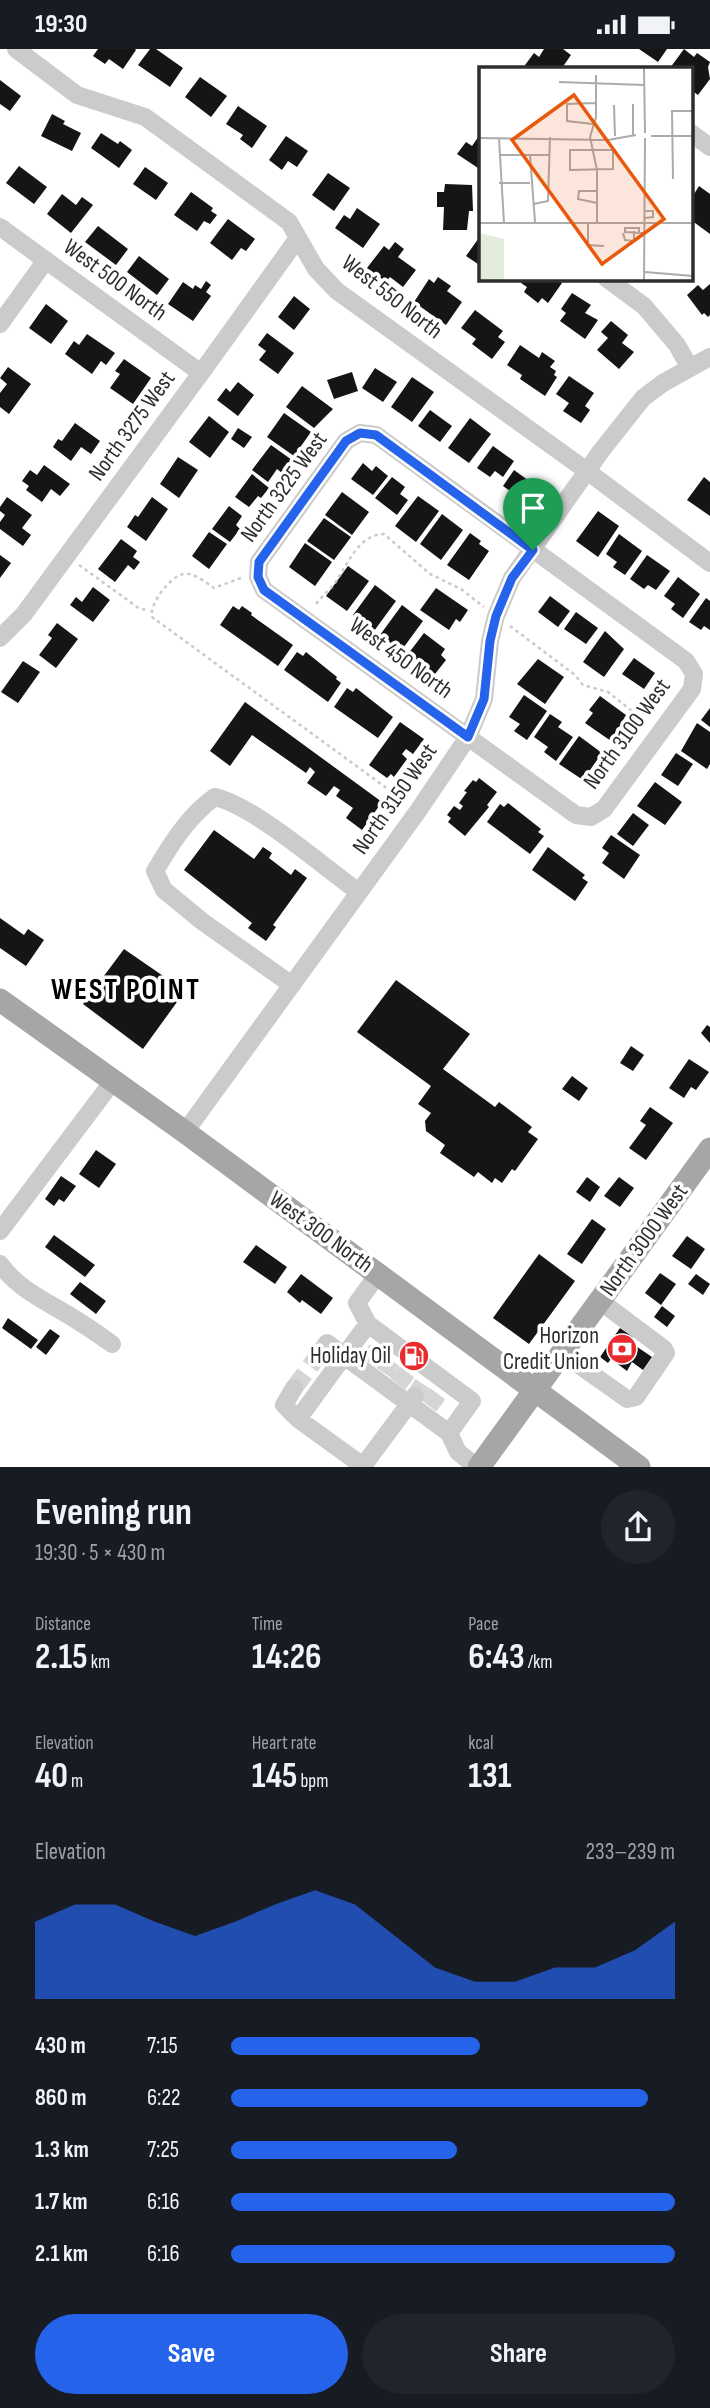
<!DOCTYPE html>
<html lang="en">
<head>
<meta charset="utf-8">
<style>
  body { margin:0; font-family:"Sofia Sans Condensed",sans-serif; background:#20242c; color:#f1f3f6; height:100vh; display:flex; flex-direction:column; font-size:26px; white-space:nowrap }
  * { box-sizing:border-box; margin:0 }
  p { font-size:23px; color:#9ea1a6 }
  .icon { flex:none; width:38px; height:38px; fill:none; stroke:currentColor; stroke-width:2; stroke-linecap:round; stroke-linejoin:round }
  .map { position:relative; height:1418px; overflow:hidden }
  .side { display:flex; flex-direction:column; background:#171b24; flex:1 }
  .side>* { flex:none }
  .pin { position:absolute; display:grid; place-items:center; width:60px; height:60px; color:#fff; margin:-72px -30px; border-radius:50% 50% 50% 0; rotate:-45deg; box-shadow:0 0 7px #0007 }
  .pin .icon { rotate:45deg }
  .round { display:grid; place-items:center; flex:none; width:74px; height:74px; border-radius:37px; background:#20242c }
  .head { display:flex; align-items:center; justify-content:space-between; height:119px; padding:0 35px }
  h1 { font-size:38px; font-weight:700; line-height:52px }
  .stats { display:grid; grid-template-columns:repeat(3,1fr); gap:10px; height:119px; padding:7px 35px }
  .stats div { display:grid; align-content:center }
  .stats b { font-size:35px; font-weight:700 }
  .stats small { font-size:19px; font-weight:400 }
  .stats p { font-size:19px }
  .chart { height:196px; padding:14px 35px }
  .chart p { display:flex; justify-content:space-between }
  .chart svg { width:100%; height:126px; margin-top:7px; fill:#2563eb; opacity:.7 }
  .primary-button { display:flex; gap:14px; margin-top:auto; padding:14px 35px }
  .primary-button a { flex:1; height:80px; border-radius:42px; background:#2563eb; color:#fff; font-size:28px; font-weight:700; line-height:80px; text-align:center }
  .primary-button a+a { background:#20242c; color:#f1f3f6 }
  ul { padding:0 35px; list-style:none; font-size:23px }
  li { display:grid; grid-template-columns:112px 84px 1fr; align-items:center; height:52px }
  li i { height:18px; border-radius:9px; background:#2563eb }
  .status { display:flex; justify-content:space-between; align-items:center; height:49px; padding:0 35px; background:#171b24; direction:ltr }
  .status svg { height:19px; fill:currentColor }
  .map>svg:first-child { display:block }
  .building { fill:#151515 }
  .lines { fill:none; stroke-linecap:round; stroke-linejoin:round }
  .minor-tunnel { stroke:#d5d5d5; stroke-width:18; stroke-dasharray:18 9; stroke-linecap:butt }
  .path { stroke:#cbcbcb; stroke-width:2.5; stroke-dasharray:3.5 3.5; stroke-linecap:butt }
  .minor { stroke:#cbcbcb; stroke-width:18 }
  .major { stroke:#a6a6a6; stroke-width:23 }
  .route-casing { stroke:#fff; stroke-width:14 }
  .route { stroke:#2563eb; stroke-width:9 }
  .labels { text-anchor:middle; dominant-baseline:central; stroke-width:7; stroke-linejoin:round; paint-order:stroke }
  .street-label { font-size:23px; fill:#2e2e2e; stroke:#fff }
  .poi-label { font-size:23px; fill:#2e2e2e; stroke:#fff; text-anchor:end }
  .district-label { font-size:30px; font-weight:bold; letter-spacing:2px; fill:#000; stroke:#fff }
  .inset-road { fill:none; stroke:#ababab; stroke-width:2 }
  .view { fill:#e8590c; fill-opacity:0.15; stroke:#e8590c; stroke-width:3.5 }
  .inset-edge { fill:none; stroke:#2e2e2e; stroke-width:3.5 }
</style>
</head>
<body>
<div class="status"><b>19:30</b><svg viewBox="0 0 49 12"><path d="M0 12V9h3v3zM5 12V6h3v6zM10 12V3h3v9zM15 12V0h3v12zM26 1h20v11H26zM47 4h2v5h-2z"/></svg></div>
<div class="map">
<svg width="710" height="1418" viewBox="0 0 710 1418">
  <rect width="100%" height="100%" fill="#fff"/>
  <path class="building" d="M98 0H135L136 1 123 20 109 10 105 15 93 7Z
    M150 0H156L183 19 170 38 138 16Z
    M544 0H563L571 6 562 19H530L525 16 534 4 539 8Z
    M639 0H667L658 13Z
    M684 0 694 8 697 4 710 13 708 18 710 30 698 46 691 41V19H670Z
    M200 28 227 47 211 68 185 48Z
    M0 31 21 47 10 62 0 55Z
    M238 57 267 77 252 99 240 90 243 86 226 75Z
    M52 65 65 72 63 75 81 84 72 102 41 87Z
    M101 84 118 95 120 92 132 101 119 119 91 99Z
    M481 84V121L457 105 466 93 472 97Z
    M286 87 308 102 297 118 288 112 282 121 269 111Z
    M19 117 47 138 34 155 6 134Z
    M145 118 168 134 156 151 133 135Z
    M328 124 350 139 334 162 312 146Z
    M445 135 472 136 473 162H469L467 181H443L444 158H437V143H444Z
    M699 137 710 145V185L691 171V150Z
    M191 143 213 159 211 162 217 166 210 175 204 172 197 182 174 166Z
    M62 145 76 156 82 148 93 156 71 184 47 165Z
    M357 159 380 175 363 199 335 179 344 166 350 170Z
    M228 170 255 190 246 202 241 199 232 211 210 194Z
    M98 177 128 200 116 216 85 193Z
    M481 186V217L466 207Z
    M395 193 404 200 398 208 416 221 403 238 390 228 386 233 367 219 384 197 389 201Z
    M139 207 169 230 157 246 127 223Z
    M438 228 451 237 447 242 462 253 446 276 414 253 429 230 434 234Z
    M524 229H556L562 234 548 254 542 249 538 254 524 243 527 238 521 234Z
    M206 232 211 236 206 243 211 247 193 272 168 255 183 233 193 240 195 236 201 240Z
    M710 235V266L708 268 704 264 702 266 687 246 698 236 703 241Z
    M572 244 591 256 585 264 598 271 585 290 560 272 566 264 561 260Z
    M294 247 310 260 294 281 278 268Z
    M46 255 68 272 51 295 29 279Z
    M475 261 503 282 498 288 505 293 492 310 472 295 476 290 461 279Z
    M611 272 628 286 622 294 634 303 619 320 597 301 608 289 601 283Z
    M267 284 294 304 278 325 259 311 266 302 258 296Z
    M87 285 115 304 106 316 101 312 92 325 65 305 74 292 79 296Z
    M520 296 539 309 542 303 555 312 550 318 556 322 554 326 557 328 545 347 520 330 522 326 507 316Z
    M124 310 151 329 133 355 110 339 120 325 115 322Z
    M8 318 31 335 9 365 0 358V344L7 335 0 329Z
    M375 319 397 333 383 353 362 339Z
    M352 323 358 342 334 350 327 331Z
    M569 327 594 344 585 357 590 361 581 374 563 362 569 354 556 345Z
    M412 328 434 343 412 373 391 358Z
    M238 333 254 346 238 367 217 351 226 339 230 343Z
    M302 337 333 360 314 379 286 358Z
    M430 361 452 377 440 393 418 377Z
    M284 364 311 383 294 407 267 388Z
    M209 367 229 383 210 409 189 393Z
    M470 369 491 385 469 414 448 399Z
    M75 374 100 392 91 405 81 398 71 412 53 398 58 390 62 392Z
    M238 379 252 388 244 399 231 390Z
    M271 396 292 411 282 424 277 420 268 433 252 421Z
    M493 397 514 412 503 428 495 422 490 428 477 419Z
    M178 408 198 421 179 449 160 435Z
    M363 414 372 422 376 417 388 427 373 446 351 430Z
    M44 416 70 435 60 447 51 440 42 453 26 441 29 437 22 432 30 421 37 426Z
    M514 421 536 437 525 453 503 437Z
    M252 425 269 439 261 449 258 447 249 458 235 448Z
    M392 428 405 438 400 445 408 451 397 466 375 449Z
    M704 428 710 433V467L687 451Z
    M342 443 369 463 352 486 325 466Z
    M418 447 439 462 416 493 395 477Z
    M7 448 32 466 22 479 31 486 23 497 0 480V473L5 466 0 462V458Z
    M152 448 168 460 146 492 127 478 135 466 138 468Z
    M229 457 242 467 236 476 240 480 230 493 212 480Z
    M598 462 619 477 598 508 576 492Z
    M442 465 463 481 441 511 420 495Z
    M324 469 351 488 334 511 307 492Z
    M209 483 227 495 209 520 192 507Z
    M470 484 481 492 479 495 489 502 469 531 447 516Z
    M619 485 642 502 625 526 613 518 617 513 606 505Z
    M121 490 137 502 133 508 140 513 134 521 128 516 115 533 98 520Z
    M305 494 332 513 315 537 289 518Z
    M0 506 11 514 0 529Z
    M647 506 670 522 656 541 648 536 644 540 630 530Z
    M348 517 369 532 347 562 326 547Z
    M678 528 700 545 683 569 671 560 675 555 664 547Z
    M375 536 396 552 374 582 353 566Z
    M93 538 110 551 93 573 70 556 76 548 82 553Z
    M436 539 468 561 460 573 456 570 449 581 420 561Z
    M550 547 570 562 558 578 538 563Z
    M706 549 710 552V581L704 577 701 581 689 573Z
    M402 556 423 572 401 602 380 586Z
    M233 557 239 561 242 557 252 564 251 566 293 596 278 617 220 576Z
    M576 563 598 579 586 595 564 580Z
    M57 574 78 590 56 619 39 606 52 589 48 586Z
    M605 582 624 600 604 628 583 613Z
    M424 584 445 600 441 606 446 611 435 625 408 605Z
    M297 603 303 607 306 603 337 628 336 630 341 634 328 653 284 621Z
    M634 609 655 624 644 640 622 625Z
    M538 610 564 628 545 655 517 635Z
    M23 612 40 623 18 654 1 643Z
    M347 639 353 643 356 639 393 668 378 689 334 658Z
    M524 646 547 662 527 691 514 682 520 675 509 668Z
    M600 647 626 666 611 692 585 674 593 664 589 661Z
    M245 653 382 753 362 781 346 769 353 759 336 747 340 741 334 737 326 747 307 734 315 723 310 718 306 724 252 686 230 717 210 702Z
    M710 659V678L701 671Z
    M550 665 562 673 558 678 573 688 556 712 544 703 548 698 534 688Z
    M400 673 424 690 413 705 406 700 402 705 407 710 394 728 391 725 387 729 369 716Z
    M697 674 710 683V715L707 720 681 702Z
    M579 687 602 704 583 731 559 715Z
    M676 704 693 715 678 737 661 726Z
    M479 729 497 743 487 756 489 758 465 787 448 773 451 769 447 766 454 757 460 761 463 757 459 754 467 743 464 742 473 731 476 733Z
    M655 733 682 753 665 776 637 757Z
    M508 754 541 780 538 783 544 787 530 805 487 773 500 755 504 758Z
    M633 764 649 776 633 797 617 785Z
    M214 781 254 810 263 798 272 804 269 809 291 826 295 820 307 829 273 876 276 878 266 892 248 879 252 874 184 821Z
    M611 786 640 806 624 830 602 814 609 804 602 799Z
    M548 798 585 826 582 829 588 833 575 852 532 821Z
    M0 869 24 886 28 880 44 891 26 917 0 899Z
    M124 900 185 942 143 1000 83 955Z
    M396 931 470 985 443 1020 495 1058 499 1053 532 1078 528 1083 538 1090 515 1122 512 1120 502 1134 495 1129 492 1134 478 1123 474 1128 440 1104 445 1096 426 1082 425 1072 431 1064 418 1055 431 1037 357 983Z
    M707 976 710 978V994L701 984Z
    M631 997 644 1006 633 1022 620 1014Z
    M689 1010 709 1023 696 1041 691 1038 684 1049 669 1039Z
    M572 1027 588 1039 579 1052 562 1040Z
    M650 1058 673 1074 646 1111 629 1099 646 1076 640 1072Z
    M96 1101 116 1115 99 1139 79 1125Z
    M61 1127 76 1137 64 1153 59 1150 54 1157 45 1150Z
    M587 1128 600 1138 590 1153 576 1143Z
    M619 1128 634 1139 620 1158 604 1147Z
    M592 1170 606 1180 582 1215 567 1205Z
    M54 1186 95 1216 85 1228 45 1198Z
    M687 1187 705 1200 691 1220 672 1207Z
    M256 1196 287 1218 275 1235 243 1213Z
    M539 1205 575 1232 529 1295 493 1269Z
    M660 1224 676 1235 661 1256 645 1244Z
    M301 1225 333 1249 321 1265 302 1251 300 1254 287 1243Z
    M696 1225 710 1235 703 1246 688 1235Z
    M80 1233 106 1252 96 1265 70 1245Z
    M662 1257 675 1267 667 1278 654 1268Z
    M8 1269 38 1291 31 1300 2 1279Z
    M620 1279 633 1288 630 1293 652 1308 643 1321 632 1313 627 1322 611 1310 608 1314 600 1308Z
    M50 1280 60 1287 46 1306 36 1298Z"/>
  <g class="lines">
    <path class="minor-tunnel" d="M368 1313 377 1301
      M384 1324 392 1312
      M398 1335 407 1323
      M294 1339 320 1304
      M415 1347 423 1335
      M429 1357 438 1345"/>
    <path class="path" d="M79 516 140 560 149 561
      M241 529 214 539C205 533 194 523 183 525 170 528 149 555 152 568L403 751
      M316 555C322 547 329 542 335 534 347 516 359 485 384 485L430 525 461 540 484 558
      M510 577 575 626 583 636 608 643 642 670"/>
    <path class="minor" d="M16 0 77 46 145 68 289 173 316 220 337 242 587 422 710 514
      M691 84 710 98
      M0 178 201 324
      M606 229 644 257 677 296 690 319
      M0 275 46 211
      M360 384 376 386 686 612 694 625 692 640 604 760 591 768 576 766 264 541 258 528 259 513 346 392Z
      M0 589 24 565 201 324 298 189
      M292 936 203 873 164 841 155 822C171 795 189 766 215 748 256 758 322 817 359 843
      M185 1083 418 762 468 688 484 650 490 592 496 567 512 529 601 402 643 349 663 334 710 308
      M0 1182 113 1032
      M0 1215C18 1240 44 1251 70 1267 85 1276 98 1285 112 1295
      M368 1275 357 1254 378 1225
      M320 1304 327 1294 344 1307 298 1370 363 1417 415 1347
      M562 1304 627 1350 636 1348 666 1304 664 1300 600 1252
      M294 1339 284 1356 298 1370
      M449 1384 472 1352 368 1275 344 1307 449 1384 458 1403 477 1418"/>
    <path class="major" d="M0 951 185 1083 639 1418
      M479 1418 710 1100"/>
  </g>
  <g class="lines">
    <g class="route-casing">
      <path id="route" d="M360 384 376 386 533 501 512 529 496 567 490 592 484 650 468 688 264 541 258 528 259 513 346 392Z"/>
    </g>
    <use href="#route" class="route"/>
  </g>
  <defs>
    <g id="bank-disc" transform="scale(1.575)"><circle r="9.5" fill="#e92b2f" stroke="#fff"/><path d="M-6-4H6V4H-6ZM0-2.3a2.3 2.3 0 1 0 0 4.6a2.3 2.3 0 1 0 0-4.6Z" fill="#fff"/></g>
    <g id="fuel-disc" transform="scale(1.575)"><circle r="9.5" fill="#e92b2f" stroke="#fff"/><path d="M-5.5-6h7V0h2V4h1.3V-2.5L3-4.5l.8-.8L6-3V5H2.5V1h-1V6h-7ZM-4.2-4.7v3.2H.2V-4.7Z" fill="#fff"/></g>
  </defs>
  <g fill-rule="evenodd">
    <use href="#bank-disc" x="622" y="1300"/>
    <use href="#fuel-disc" x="414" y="1307"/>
  </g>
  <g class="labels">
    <g class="street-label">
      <text transform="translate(115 231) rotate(36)">West 500 North</text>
      <text transform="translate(392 248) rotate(38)">West 550 North</text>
      <text transform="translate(132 377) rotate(-54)">North 3275 West</text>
      <text transform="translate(284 438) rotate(-54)">North 3225 West</text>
      <text transform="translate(401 609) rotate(36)">West 450 North</text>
      <text transform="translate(627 685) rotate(-54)">North 3100 West</text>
      <text transform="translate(395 750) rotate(-55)">North 3150 West</text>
      <text transform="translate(321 1183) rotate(36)">West 300 North</text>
      <text transform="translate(644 1191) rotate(-54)">North 3000 West</text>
    </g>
    <g class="poi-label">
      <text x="599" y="1287">Horizon<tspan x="599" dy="26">Credit Union</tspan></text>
      <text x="391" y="1307">Holiday Oil</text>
    </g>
    <g class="district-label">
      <text x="126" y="941">WEST POINT</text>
    </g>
  </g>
  <g transform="translate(479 18)">
    <rect width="214" height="214" fill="#fff"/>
    <path d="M1 166 25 172V213H0Z" fill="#e3ecdb"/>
    <path class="inset-road" d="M165 0 166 66M117 8V50L111 70 118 103V156M80 15 165 18M154 37V69M135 38 136 69M114 57 88 54V37L117 36M172 69H214M0 71 129 73 157 68M20 72 25 156M91 83H134V102L91 103ZM20 88H71M51 88 56 155M194 112 193 44H214M20 116H51M118 124H100L99 132 118 136M55 137 69 134 71 70M166 151 174 150V144H166M0 156H214M109 157V178L125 179M160 165V161H146V165L165 166M144 166 146 173 155 174V164M166 205 214 209M165 213 166 71"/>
    <path class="view" d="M95 28 185 152 123 197 33 73Z"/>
    <rect width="214" height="214" class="inset-edge"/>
  </g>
</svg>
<div class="pin" style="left:533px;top:501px;background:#1e9e55"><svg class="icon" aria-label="arrive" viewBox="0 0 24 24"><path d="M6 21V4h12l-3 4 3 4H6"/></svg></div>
</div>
<section class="side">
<div class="head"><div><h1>Evening run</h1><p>19:30 · 5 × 430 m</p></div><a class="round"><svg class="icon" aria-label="share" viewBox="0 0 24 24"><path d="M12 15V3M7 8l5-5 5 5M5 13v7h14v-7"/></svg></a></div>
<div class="stats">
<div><p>Distance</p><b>2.15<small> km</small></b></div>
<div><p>Time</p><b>14:26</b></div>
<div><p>Pace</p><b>6:43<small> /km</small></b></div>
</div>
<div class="stats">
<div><p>Elevation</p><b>40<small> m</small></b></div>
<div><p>Heart rate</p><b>145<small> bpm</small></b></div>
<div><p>kcal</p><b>131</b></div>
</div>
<div class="chart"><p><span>Elevation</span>233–239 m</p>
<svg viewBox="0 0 160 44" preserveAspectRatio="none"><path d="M0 44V17L10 11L20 11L30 17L40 22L50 17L60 11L70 6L80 11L90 22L100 33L110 38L120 38L130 33L140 33L150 27L160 17V44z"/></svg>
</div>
<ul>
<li><b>430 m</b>7:15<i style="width:56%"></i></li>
<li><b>860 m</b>6:22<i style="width:94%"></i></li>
<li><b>1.3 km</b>7:25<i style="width:51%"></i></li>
<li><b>1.7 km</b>6:16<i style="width:100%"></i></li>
<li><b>2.1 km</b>6:16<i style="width:100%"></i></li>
</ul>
<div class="primary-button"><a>Save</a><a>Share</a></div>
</section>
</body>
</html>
